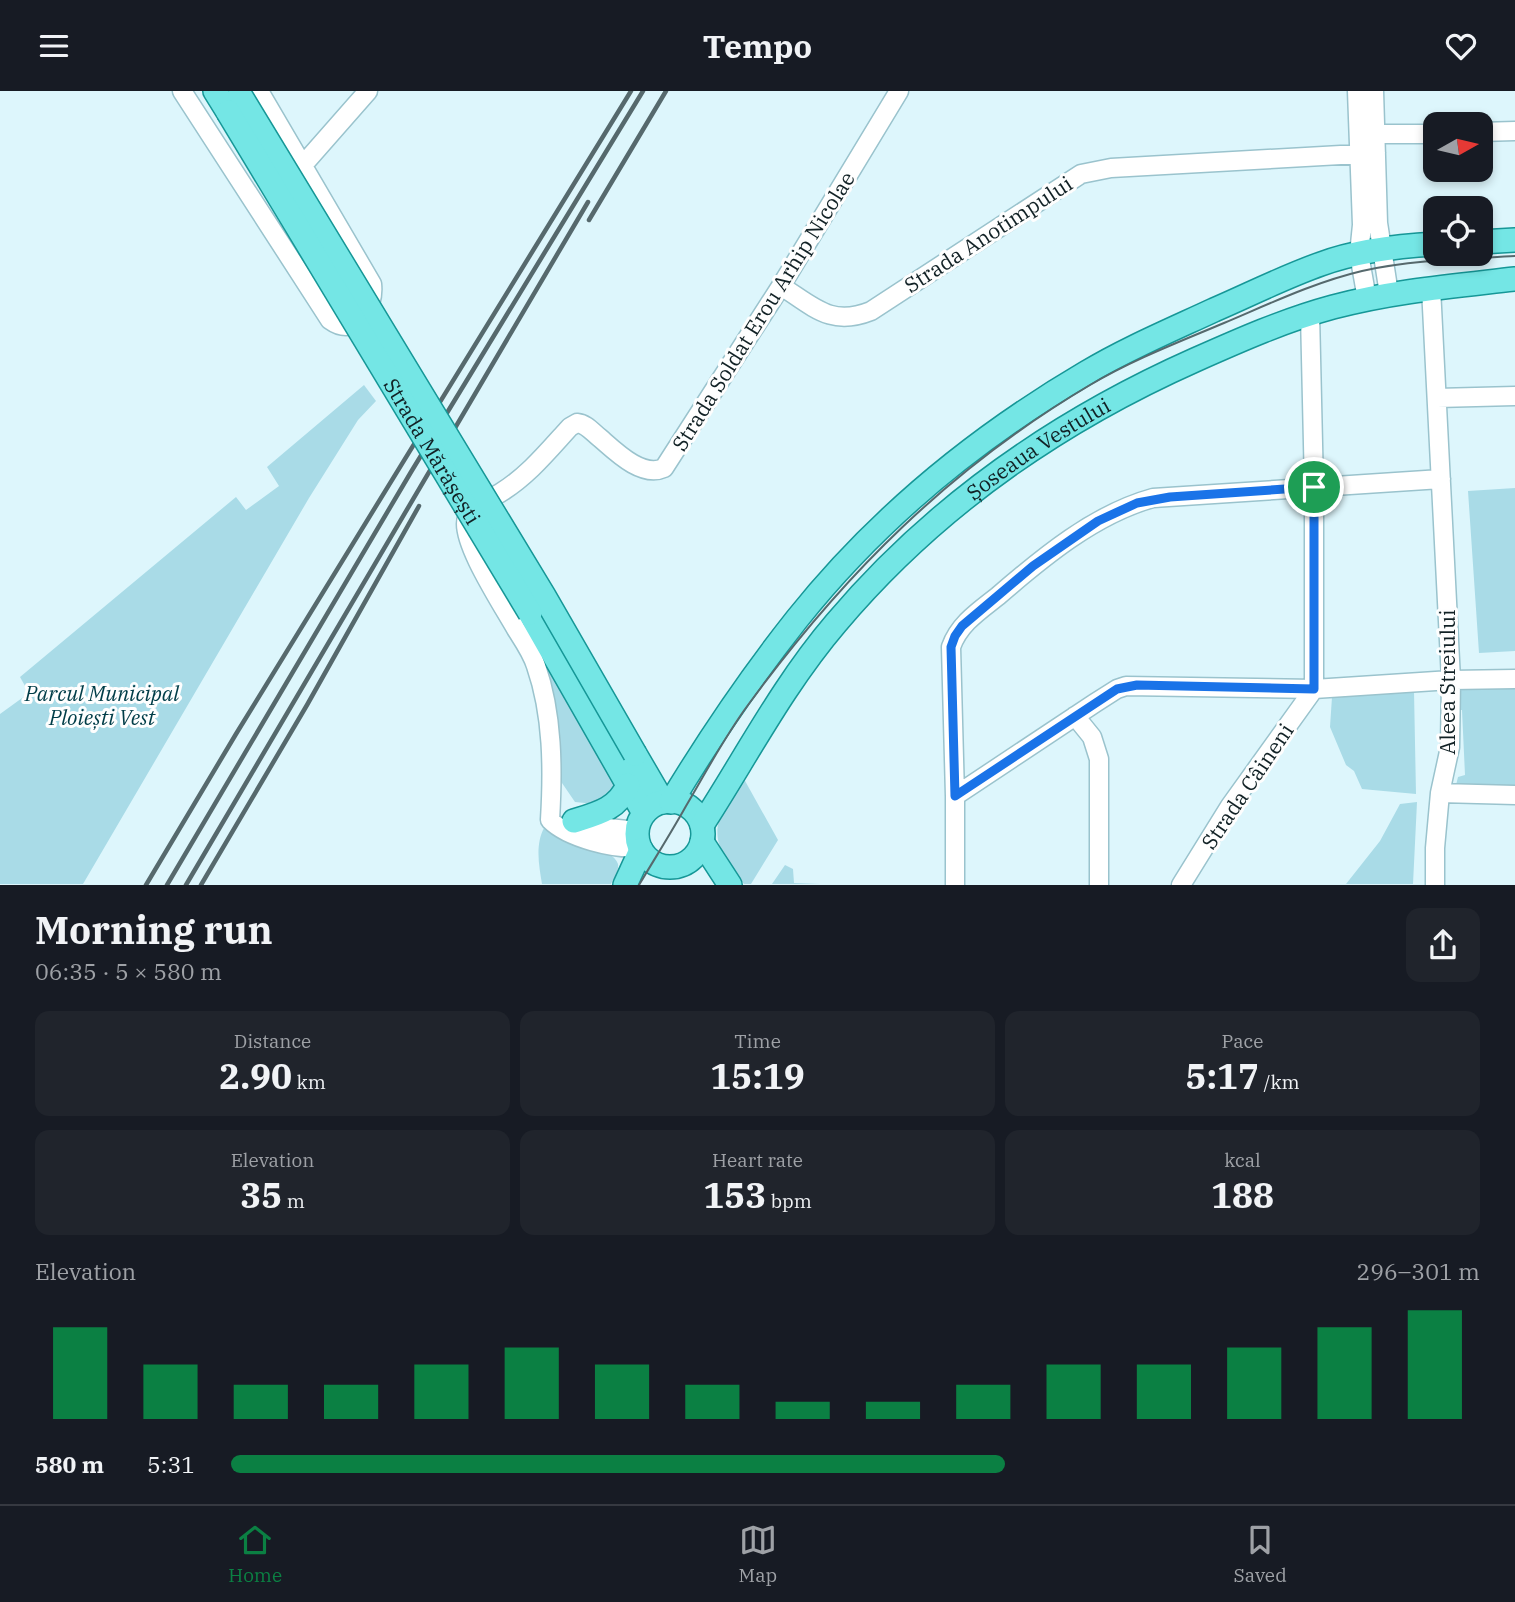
<!DOCTYPE html>
<html lang="en">
<head>
<meta charset="utf-8">
<style>
  body { margin:0; font-family:"IBM Plex Serif",serif; background:#20242c; color:#f1f3f6; height:100vh; display:flex; flex-direction:column; font-size:26px; white-space:nowrap }
  * { box-sizing:border-box; margin:0 }
  p { font-size:23px; color:#9ea1a6 }
  .icon { flex:none; width:38px; height:38px; fill:none; stroke:currentColor; stroke-width:2; stroke-linecap:round; stroke-linejoin:round }
  .map { position:relative; height:794px; overflow:hidden }
  .panel { display:flex; flex-direction:column; background:#171b24; flex:1 }
  .panel>* { flex:none }
  .needle { width:46px; rotate:82deg }
  .fabs { position:absolute; left:1423px; top:21px; display:grid; gap:14px }
  .fabs a { display:grid; place-items:center; width:70px; height:70px; border-radius:14px; background:#171b24; box-shadow:0 4px 10px #0003; font-size:35px }
  .pin { position:absolute; display:grid; place-items:center; width:60px; height:60px; color:#fff; margin:-30px; border:4px solid #fff; border-radius:50%; box-shadow:0 2px 7px #0007 }
  .round { display:grid; place-items:center; flex:none; width:74px; height:74px; border-radius:14px; background:#20242c }
  .overview { display:flex; align-items:center; justify-content:space-between; height:119px; padding:0 35px }
  h1 { font-size:38px; font-weight:700; line-height:52px }
  .stats { display:grid; grid-template-columns:repeat(3,1fr); gap:10px; height:119px; padding:7px 35px }
  .stats div { display:grid; align-content:center; border-radius:14px; background:#20242c; text-align:center }
  .stats b { font-size:35px; font-weight:700 }
  .stats small { font-size:19px; font-weight:400 }
  .stats p { font-size:19px }
  .chart { height:196px; padding:14px 35px }
  .chart p { display:flex; justify-content:space-between }
  .chart svg { width:100%; height:126px; margin-top:7px; stroke:#0b8043; stroke-width:6 }
  ul { padding:0 35px; list-style:none; font-size:23px }
  li { display:grid; grid-template-columns:112px 84px 1fr; align-items:center; height:52px }
  li i { height:18px; border-radius:9px; background:#0b8043 }
  header { display:flex; justify-content:space-between; align-items:center; height:91px; padding:0 35px; background:#171b24; font-size:32px; font-weight:700 }
  .tab-bar { display:flex; justify-content:space-around; align-items:center; height:98px; border-top:2px solid #363941; background:#171b24; font-size:19px; color:#9ea1a6 }
  .tab-bar a { display:grid; justify-items:center; gap:4px }
  .tab-bar .selected { color:#0b8043 }
  .map>svg:first-child { display:block }
  .green { fill:#a9dbe7 }
  .lines { fill:none; stroke-linecap:round; stroke-linejoin:round }
  .minor-casing { stroke:#9ac3cd; stroke-width:21 }
  .major-casing { stroke:#169797; stroke-width:26 }
  .minor { stroke:#fff; stroke-width:18 }
  .major { stroke:#74e6e5; stroke-width:23 }
  .tram { stroke:#56696d; stroke-width:2 }
  .rail { stroke:#56696d; stroke-width:4.5 }
  .major-bridge-casing { stroke:#169797; stroke-width:26; stroke-linecap:butt }
  .major-bridge { stroke:#74e6e5; stroke-width:23 }
  .route-casing { stroke:#fff; stroke-width:14 }
  .route { stroke:#1a73e8; stroke-width:9 }
  .labels { text-anchor:middle; dominant-baseline:central; stroke-width:6; stroke-linejoin:round; paint-order:stroke }
  .street-label { font-size:21px; fill:#112125; stroke:#fefefe }
  .park-label { font-size:21px; font-style:italic; fill:#003d48; stroke:#fefefe }
</style>
</head>
<body>
<header><svg class="icon" aria-label="menu" viewBox="0 0 24 24"><path d="M4 6h16M4 12h16M4 18h16"/></svg>Tempo<svg class="icon" aria-label="heart" viewBox="0 0 24 24"><path d="M12 20l-8-8c-3-5 5-10 8-4 3-6 11-1 8 4z"/></svg></header>
<div class="map">
<svg width="1515" height="794" viewBox="0 0 1515 794">
  <rect width="100%" height="100%" fill="#ddf6fc"/>
  <path class="green" d="M364 294 376 310 358 329 309 407 83 793H0V623L29 602 20 586 236 406 246 419 279 395 267 376Z
    M1515 397V560L1479 562 1468 400Z
    M493 481 627 686 605 714 575 711 562 692 555 677 551 619Z
    M1456 596H1515V699L1455 698 1458 686 1465 684 1462 619H1454Z
    M1414 600 1416 703 1362 698 1354 680 1346 674 1330 636 1332 606Z
    M744 688 778 749 751 793H744C708 749 709 734 744 688Z
    M1417 711 1413 793H1346L1380 750 1400 713Z
    M544 737C559 742 614 757 618 773 619 780 614 787 611 793H542C539 775 535 754 544 737Z
    M785 774 793 778 794 792 820 793H772Z"/>
  <g class="lines">
    <g class="minor-casing">
      <path id="minor" d="M182 0 330 229C356 248 375 218 372 193L259 0
        M1357 0 1362 134 1359 163 1367 208
        M1374 0 1378 132 1389 203
        M1480 41 1515 40
        M1376 43H1435
        M303 74 368 0
        M781 195C814 216 831 236 871 220L1081 83 1111 77 1376 62
        M1431 197 1451 589 1450 656 1440 702 1435 757V794
        M1310 223 1314 396V598
        M1437 307 1515 305
        M1075 625 1092 646 1099 668V794
        M1440 702 1515 704
        M955 705 1095 612 1117 598 1126 595 1314 598 1451 589 1515 588
        M573 730 589 735 637 740
        M640 756C615 759 568 747 550 729 553 679 553 624 536 575 532 562 523 549 516 538 505 518 458 447 467 427 473 414 488 409 500 402 528 385 548 360 570 336L577 332C587 333 592 341 600 347 616 361 642 387 664 377L781 195 899 0
        M955 794V705L951 556C959 533 979 520 998 505 1043 466 1095 423 1153 407L1441 388
        M1181 794 1230 715 1314 598"/>
    </g>
    <g class="major-casing">
      <g id="major">
        <path d="M215 0 228 21"/>
        <path d="M1480 151 1515 149"/>
        <path d="M530 522 644 722"/>
        <path d="M635 663 663 711"/>
        <circle cx="670" cy="743" r="33"/>
        <path d="M671 711C709 648 751 586 797 528 876 429 977 346 1086 282 1126 258 1171 239 1214 219 1249 204 1284 186 1321 173 1356 160 1397 155 1435 153"/>
        <path d="M574 730C597 723 618 718 628 694"/>
        <path id="s1" d="M702 734C746 666 783 594 836 532 933 417 1058 330 1195 269 1240 249 1285 229 1333 216 1393 200 1454 195 1515 188"/>
        <path d="M702 751 730 794"/>
        <path d="M625 794 641 759"/>
      </g>
    </g>
    <use href="#minor" class="minor"/>
    <use href="#major" class="major"/>
    <path class="tram" d="M639 794C655 767 671 742 686 715 706 681 725 645 748 614 844 483 950 377 1090 294 1132 269 1179 251 1224 232 1269 213 1315 191 1362 180 1412 169 1464 168 1515 165"/>
    <path class="rail" d="M589 129 666 0
      M146 794 236 643 631 0
      M167 794 411 381 643 0
      M186 794 588 111
      M201 794 307 614 419 415"/>
    <g class="major-bridge-casing">
      <g id="major-bridge">
        <path d="M240 4 544 505 635 663"/>
        <path id="s2" d="M228 21 530 522"/>
      </g>
    </g>
    <use href="#major-bridge" class="major-bridge"/>
  </g>
  <g class="lines">
    <g class="route-casing">
      <path id="route" d="M1314 396V598L1137 594 1117 598 955 705 951 556 955 545 962 535 1033 475 1098 430 1137 412 1170 406Z"/>
    </g>
    <use href="#route" class="route"/>
  </g>
  <g class="labels">
    <g class="street-label">
      <text transform="translate(988 143) rotate(-33)">Strada Anotimpului</text>
      <text transform="translate(763 220) rotate(-58)">Strada Soldat Erou Arhip Nicolae</text>
      <text stroke="none"><textPath href="#s1" startOffset="511">Șoseaua Vestului</textPath></text>
      <text stroke="none"><textPath href="#s2" startOffset="396">Strada Mărășești</textPath></text>
      <text transform="translate(1447 591) rotate(-90)">Aleea Streiului</text>
      <text transform="translate(1247 695) rotate(-56)">Strada Câineni</text>
    </g>
    <g class="park-label">
      <text x="102" y="602">Parcul Municipal<tspan x="102" dy="24">Ploiești Vest</tspan></text>
    </g>
  </g>
</svg>
<div class="fabs">
<a><svg class="needle" viewBox="-14 -14 28 28"><path d="M0-13l5 13h-10z" fill="#e53935"/><path d="M0 13l5-13h-10z" fill="#9ea1a6"/></svg></a>
<a><svg class="icon" aria-label="locate" viewBox="0 0 24 24"><circle cx="12" cy="12" r="6"/><path d="M12 2v4M12 18v4M2 12h4M18 12h4"/></svg></a>
</div>
<div class="pin" style="left:1314px;top:396px;background:#1e9e55"><svg class="icon" aria-label="arrive" viewBox="0 0 24 24"><path d="M6 21V4h12l-3 4 3 4H6"/></svg></div>
</div>
<section class="panel">
<div class="overview"><div><h1>Morning run</h1><p>06:35 · 5 × 580 m</p></div><a class="round"><svg class="icon" aria-label="share" viewBox="0 0 24 24"><path d="M12 15V3M7 8l5-5 5 5M5 13v7h14v-7"/></svg></a></div>
<div class="stats">
<div><p>Distance</p><b>2.90<small> km</small></b></div>
<div><p>Time</p><b>15:19</b></div>
<div><p>Pace</p><b>5:17<small> /km</small></b></div>
</div>
<div class="stats">
<div><p>Elevation</p><b>35<small> m</small></b></div>
<div><p>Heart rate</p><b>153<small> bpm</small></b></div>
<div><p>kcal</p><b>188</b></div>
</div>
<div class="chart"><p><span>Elevation</span>296–301 m</p>
<svg viewBox="0 0 160 44" preserveAspectRatio="none"><path d="M5 44V12M15 44V25M25 44V32M35 44V32M45 44V25M55 44V19M65 44V25M75 44V32M85 44V38M95 44V38M105 44V32M115 44V25M125 44V25M135 44V19M145 44V12M155 44V6"/></svg>
</div>
<ul>
<li><b>580 m</b>5:31<i style="width:62%"></i></li>
</ul>
</section>
<nav class="tab-bar">
<a class="selected"><svg class="icon" aria-label="home" viewBox="0 0 24 24"><path d="M3 11l9-7 9 7M6 9v11h12V9"/></svg>Home</a>
<a><svg class="icon" aria-label="map" viewBox="0 0 24 24"><path d="M3 6l6-2 6 2 6-2v14l-6 2-6-2-6 2zM9 4v14M15 6v14"/></svg>Map</a>
<a><svg class="icon" aria-label="saved" viewBox="0 0 24 24"><path d="M7 4h10v16l-5-4-5 4z"/></svg>Saved</a>
</nav>
</body>
</html>
